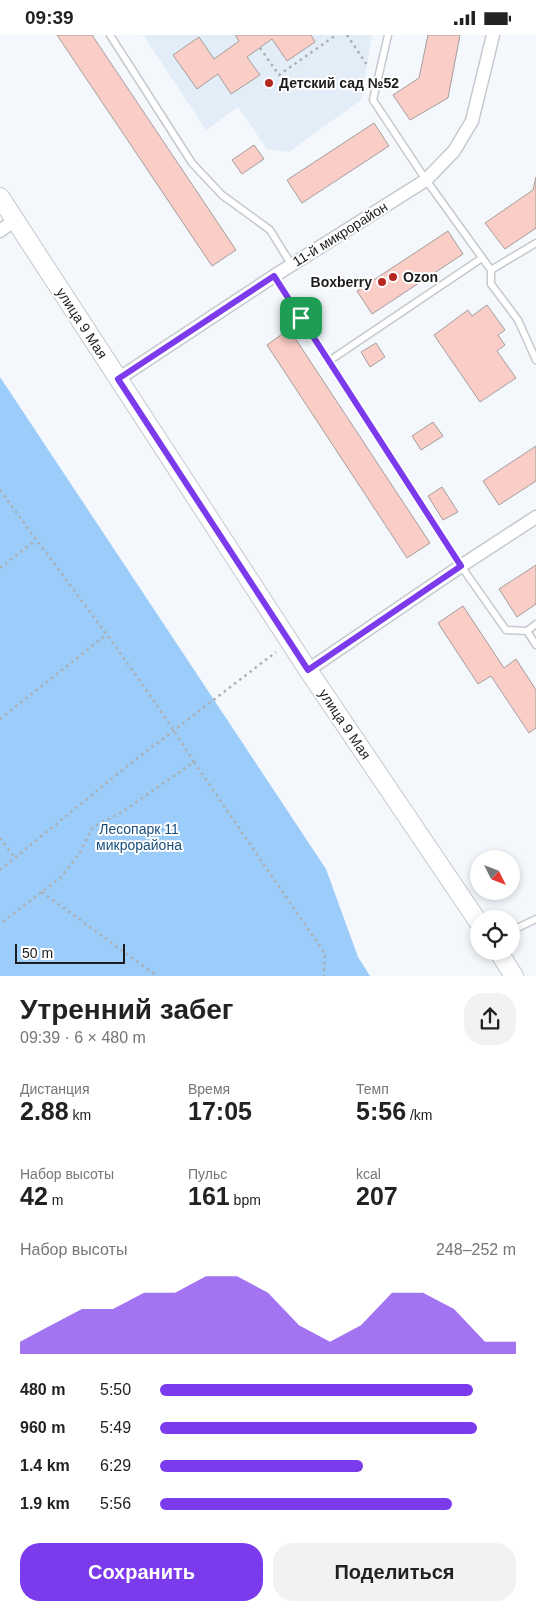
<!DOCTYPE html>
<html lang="ru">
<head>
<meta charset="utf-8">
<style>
  body { margin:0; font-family:Arial,sans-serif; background:#f2f2f2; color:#222; height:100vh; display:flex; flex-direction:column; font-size:19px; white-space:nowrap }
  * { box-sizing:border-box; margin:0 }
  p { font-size:16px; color:#767676 }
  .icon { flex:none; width:28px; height:28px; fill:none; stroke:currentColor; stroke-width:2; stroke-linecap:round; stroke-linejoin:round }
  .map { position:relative; height:941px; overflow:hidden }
  .panel { display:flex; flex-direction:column; background:#fff; flex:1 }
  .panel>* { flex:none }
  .needle { width:32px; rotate:132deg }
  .fabs { position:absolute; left:470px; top:815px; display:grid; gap:10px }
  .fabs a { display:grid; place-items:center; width:50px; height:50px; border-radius:50%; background:#fff; box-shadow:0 2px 8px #0003; font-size:25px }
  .scale { position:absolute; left:15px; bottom:12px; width:110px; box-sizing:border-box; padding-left:5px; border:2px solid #1b1c1d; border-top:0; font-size:14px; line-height:18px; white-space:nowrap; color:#1b1c1d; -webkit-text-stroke:4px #fff; paint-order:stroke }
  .pin { position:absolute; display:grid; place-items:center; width:42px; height:42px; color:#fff; margin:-21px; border-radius:10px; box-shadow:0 2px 8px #0006 }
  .round { display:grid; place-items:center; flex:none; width:52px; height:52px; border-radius:20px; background:#f2f2f2 }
  .head { display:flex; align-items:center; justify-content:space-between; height:85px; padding:0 20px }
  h1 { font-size:28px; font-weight:700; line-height:38px }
  .stats { display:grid; grid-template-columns:repeat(3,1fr); gap:8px; height:85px; padding:5px 20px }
  .stats div { display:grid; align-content:center }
  .stats b { font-size:25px; font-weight:700 }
  .stats small { font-size:14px; font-weight:400 }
  .stats p { font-size:14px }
  .chart { height:140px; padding:10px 20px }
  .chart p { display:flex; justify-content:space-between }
  .chart svg { width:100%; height:90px; margin-top:5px; fill:#7c3aed; opacity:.7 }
  .primary-button { display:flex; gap:10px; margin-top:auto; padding:10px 20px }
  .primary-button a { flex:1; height:58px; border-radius:20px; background:#7c3aed; color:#fff; font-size:20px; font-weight:700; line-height:58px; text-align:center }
  .primary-button a+a { background:#f2f2f2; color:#222 }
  ul { padding:0 20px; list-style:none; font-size:16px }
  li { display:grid; grid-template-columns:80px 60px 1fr; align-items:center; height:38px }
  li i { height:12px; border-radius:6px; background:#7c3aed }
  .status { display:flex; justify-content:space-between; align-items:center; height:35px; padding:0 25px; background:#fff; direction:ltr }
  .status svg { height:14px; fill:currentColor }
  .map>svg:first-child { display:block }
  .built { fill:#e3edf7 }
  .green { fill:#9bccfa }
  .building { fill:#facec7; stroke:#a39d9c }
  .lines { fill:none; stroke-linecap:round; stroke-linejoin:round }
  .service-casing { stroke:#c5c9cd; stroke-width:9 }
  .minor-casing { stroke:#c5c9cd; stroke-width:15 }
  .secondary-casing { stroke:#c5c9cd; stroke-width:20 }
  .path { stroke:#acafb2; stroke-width:2.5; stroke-dasharray:2.5 4; stroke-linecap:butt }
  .service { stroke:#fff; stroke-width:6 }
  .minor { stroke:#fff; stroke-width:12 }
  .secondary { stroke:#fff; stroke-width:18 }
  .route-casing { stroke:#fff; stroke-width:10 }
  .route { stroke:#7c3aed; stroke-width:6 }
  .poi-dot { fill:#b6271f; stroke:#fff; stroke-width:2 }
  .labels { text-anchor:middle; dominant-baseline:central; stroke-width:4; stroke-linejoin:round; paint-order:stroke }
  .poi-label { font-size:14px; font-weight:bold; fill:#1b1c1d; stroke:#fff; text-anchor:start }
  .street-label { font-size:14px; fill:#1b1c1d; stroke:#fff }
  .park-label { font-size:14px; fill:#184f7c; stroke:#fff }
</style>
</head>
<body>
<div class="status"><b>09:39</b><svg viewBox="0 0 49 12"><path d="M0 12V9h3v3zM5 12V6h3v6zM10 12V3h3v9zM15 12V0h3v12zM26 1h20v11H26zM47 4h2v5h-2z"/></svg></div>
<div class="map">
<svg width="536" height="941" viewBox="0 0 536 941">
  <rect width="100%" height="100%" fill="#f4f8fc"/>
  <path class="built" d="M143 0H372L361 65 289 117 267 114 238 72 206 95Z"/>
  <path class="green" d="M0 342 326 834 358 922 370 941H0Z"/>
  <path class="building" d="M57 0H92L236 215 212 231Z
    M235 0H311L315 7 287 26 272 4 247 22 260 40 231 59 218 39 197 54 173 20 199 2 214 24 239 6Z
    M428 0H460L448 63 410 85 393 60 419 43Z
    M374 88 389 111 302 168 287 145Z
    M254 110 264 124 242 139 232 125Z
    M536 142V193L505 214 485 188 533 155Z
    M448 196 463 219 372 279 357 256Z
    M487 270 505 295 498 300 505 310 497 316 516 343 480 367 434 300 468 275 472 281Z
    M289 294 430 508 407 523 267 310Z
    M376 308 385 322 370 332 361 317Z
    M433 387 443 401 421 415 412 401Z
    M536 411V446L499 470 483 446Z
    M442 452 458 477 443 485 428 461Z
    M536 530V569L517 582 499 554Z
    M463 571 504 633 516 624 536 655V693L529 698 491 641 478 649 438 588Z"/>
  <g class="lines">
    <g class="service-casing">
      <path id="service" d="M110 0 192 128 222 160 270 195 291 229
        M388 0 373 65 426 145 491 235 536 208
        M491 235V249L518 285 536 325
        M274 241 461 531 506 595 527 596 536 589
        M329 326 482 223
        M527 596 536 610
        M511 896 536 884"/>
    </g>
    <g class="minor-casing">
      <path id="minor" d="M0 196 15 185
        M118 344 274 241 426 145 454 116 472 86 493 0
        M308 635 461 531 536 482"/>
    </g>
    <g class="secondary-casing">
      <path id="secondary" d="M0 162 308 635 479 888
        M498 916 514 941"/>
    </g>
    <path class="path" d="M347 0 367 30
      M260 13 279 40 336 0
      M0 455C65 545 135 633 194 727L122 777 93 792 79 819 60 843 0 889
      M0 533 36 505
      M0 684 106 600
      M194 727 325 919 324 941
      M0 803 15 823
      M0 835 126 732 276 617
      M42 857 157 941"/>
    <use href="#service" class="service"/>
    <use href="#minor" class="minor"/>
    <use href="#secondary" class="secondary"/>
  </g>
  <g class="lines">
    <g class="route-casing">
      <path id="route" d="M274 241 461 531 308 635 118 344Z"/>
    </g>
    <use href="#route" class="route"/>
  </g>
  <g class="poi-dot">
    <circle cx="269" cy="48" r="5"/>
    <circle cx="393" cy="242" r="5"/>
    <circle cx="382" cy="247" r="5"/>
  </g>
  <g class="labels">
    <g class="poi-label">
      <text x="279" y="48">Детский сад №52</text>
      <text x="403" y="242">Ozon</text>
      <text x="372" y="247" text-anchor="end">Boxberry</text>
    </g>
    <g class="street-label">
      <text transform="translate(340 199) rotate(-32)">11-й микрорайон</text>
      <text transform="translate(82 288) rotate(57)">улица 9 Мая</text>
      <text transform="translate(345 689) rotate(56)">улица 9 Мая</text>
    </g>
    <g class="park-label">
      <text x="139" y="794">Лесопарк 11<tspan x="139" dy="16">микрорайона</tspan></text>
    </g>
  </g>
</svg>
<div class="fabs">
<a><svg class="needle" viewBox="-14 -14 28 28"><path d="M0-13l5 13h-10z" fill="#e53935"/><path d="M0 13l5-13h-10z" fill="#767676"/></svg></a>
<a><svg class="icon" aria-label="locate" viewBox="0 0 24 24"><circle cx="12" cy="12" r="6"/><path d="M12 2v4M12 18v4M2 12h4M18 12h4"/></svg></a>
</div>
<div class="scale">50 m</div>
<div class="pin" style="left:301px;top:283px;background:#1e9e55"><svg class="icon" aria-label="arrive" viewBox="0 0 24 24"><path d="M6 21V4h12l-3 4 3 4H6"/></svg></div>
</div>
<section class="panel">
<div class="head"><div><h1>Утренний забег</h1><p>09:39 · 6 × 480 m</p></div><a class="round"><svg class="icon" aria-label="share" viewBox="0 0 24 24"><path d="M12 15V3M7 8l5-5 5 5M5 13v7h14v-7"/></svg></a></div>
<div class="stats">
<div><p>Дистанция</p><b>2.88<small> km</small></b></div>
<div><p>Время</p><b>17:05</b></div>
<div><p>Темп</p><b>5:56<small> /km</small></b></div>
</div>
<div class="stats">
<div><p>Набор высоты</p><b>42<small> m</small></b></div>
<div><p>Пульс</p><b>161<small> bpm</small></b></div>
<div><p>kcal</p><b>207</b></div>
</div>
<div class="chart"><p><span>Набор высоты</span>248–252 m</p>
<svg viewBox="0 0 160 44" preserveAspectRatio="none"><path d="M0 44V38L10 30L20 22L30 22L40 14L50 14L60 6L70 6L80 14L90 30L100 38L110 30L120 14L130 14L140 22L150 38L160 38V44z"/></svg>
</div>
<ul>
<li><b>480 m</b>5:50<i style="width:88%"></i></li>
<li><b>960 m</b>5:49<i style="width:89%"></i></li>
<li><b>1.4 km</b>6:29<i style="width:57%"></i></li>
<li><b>1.9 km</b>5:56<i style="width:82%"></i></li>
</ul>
<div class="primary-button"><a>Сохранить</a><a>Поделиться</a></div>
</section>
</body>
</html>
